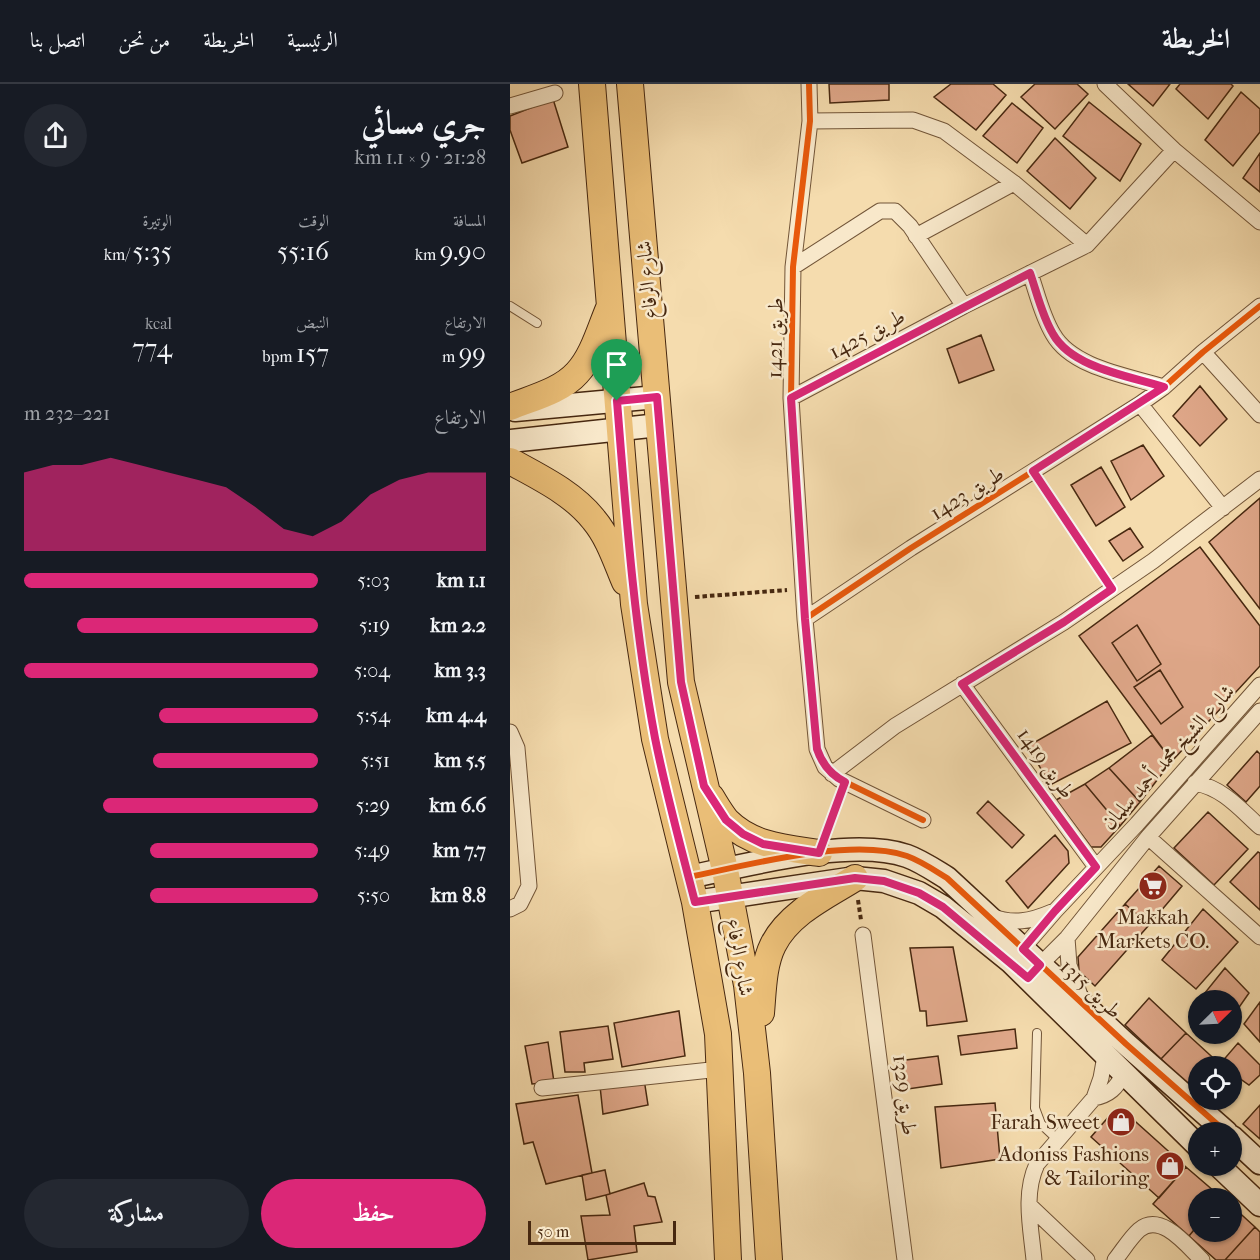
<!DOCTYPE html>
<html lang="ar">
<head>
<meta charset="utf-8">
<style>
  body { margin:0; font-family:"IM FELL French Canon",Amiri,serif; background:#242831; color:#f1f3f6; direction:rtl; height:100vh; display:flex; flex-direction:column; font-size:22px; white-space:nowrap }
  * { box-sizing:border-box; margin:0 }
  p { font-size:20px; color:#9ea1a6 }
  .icon { flex:none; width:33px; height:33px; fill:none; stroke:currentColor; stroke-width:2; stroke-linecap:round; stroke-linejoin:round }
  .map { position:relative; flex:1; overflow:hidden; direction:ltr }
  .side { display:flex; flex-direction:column; background:#171b24; width:510px }
  .side>* { flex:none }
  .needle { width:39px; rotate:66deg }
  .fabs { position:absolute; left:678px; top:906px; display:grid; gap:12px }
  .fabs a { display:grid; place-items:center; width:54px; height:54px; border-radius:50%; background:#171b24; box-shadow:0 2px 4px #0004; font-size:30px }
  .scale { position:absolute; left:18px; bottom:15px; width:148px; box-sizing:border-box; padding-left:6px; border:3px solid #472810; border-top:0; font-size:16px; line-height:21px; white-space:nowrap; color:#472810; -webkit-text-stroke:4px #f8e8ca; paint-order:stroke }
  .pin { position:absolute; display:grid; place-items:center; width:51px; height:51px; color:#fff; margin:-62px -26px; border-radius:50% 50% 50% 0; rotate:-45deg; box-shadow:0 0 6px #0007 }
  .pin .icon { rotate:45deg }
  .round { display:grid; place-items:center; flex:none; width:63px; height:63px; border-radius:32px; background:#242831 }
  .summary { display:flex; align-items:center; justify-content:space-between; height:102px; padding:0 24px }
  h1 { font-size:33px; font-weight:600; line-height:45px }
  .stats { display:grid; grid-template-columns:repeat(3,1fr); gap:9px; height:102px; padding:6px 24px }
  .stats div { display:grid; align-content:center }
  .stats b { font-size:26px; font-weight:600 }
  .stats small { font-size:16px; font-weight:400 }
  .stats p { font-size:16px }
  .chart { height:168px; padding:12px 24px }
  .chart p { display:flex; justify-content:space-between }
  .chart svg { width:100%; height:108px; margin-top:6px; fill:#db2777; opacity:.7 }
  .primary-button { display:flex; gap:12px; margin-top:auto; padding:12px 24px }
  .primary-button a { flex:1; height:69px; border-radius:36px; background:#db2777; color:#fff; font-size:24px; font-weight:600; line-height:69px; text-align:center }
  .primary-button a+a { background:#242831; color:#f1f3f6 }
  ul { padding:0 24px; list-style:none; font-size:20px }
  li { display:grid; grid-template-columns:96px 72px 1fr; align-items:center; height:45px }
  li i { height:15px; border-radius:8px; background:#db2777 }
  header { display:flex; align-items:center; gap:36px; box-sizing:border-box; height:84px; padding:0 30px; background:#171b24; border-bottom:2px solid #363941 }
  header strong { font-size:28px }
  nav { display:flex; gap:33px; margin-inline-start:auto; font-size:21px }
  main { display:flex; flex:1; min-height:0 }
  .map>svg:first-child { display:block }
  .building { fill:#e0a88a; stroke:#472810; stroke-width:1.5 }
  .lines { fill:none; stroke-linecap:round; stroke-linejoin:round }
  .lane-casing { stroke:#725538; stroke-width:10 }
  .street-casing { stroke:#725538; stroke-width:17 }
  .secondary-casing { stroke:#472810; stroke-width:25 }
  .primary-casing { stroke:#472810; stroke-width:28 }
  .path { stroke:#472810; stroke-width:4; stroke-dasharray:4.5 3; stroke-linecap:butt }
  .lane { stroke:#f8e8ca; stroke-width:8 }
  .street { stroke:#f8e8ca; stroke-width:15 }
  .secondary { stroke:#f8e8ca; stroke-width:22 }
  .primary { stroke:#eabe77; stroke-width:26 }
  .cycleway-casing { stroke:#f8e8ca; stroke-width:10 }
  .cycleway { stroke:#e8590c; stroke-width:6 }
  .route-casing { stroke:#fff; stroke-width:12 }
  .route { stroke:#db2777; stroke-width:8 }
  .labels { text-anchor:middle; dominant-baseline:central; stroke-width:5; stroke-linejoin:round; paint-order:stroke }
  .street-label { font-size:21px; fill:#472810; stroke:#f8e8ca }
  .poi-label { font-size:21px; fill:#472810; stroke:#f8e8ca; text-anchor:end }
</style>
</head>
<body>
<header>
<strong>الخريطة</strong>
<nav><a>الرئيسية</a><a>الخريطة</a><a>من نحن</a><a>اتصل بنا</a></nav>
</header>
<main>
<div class="map">
<svg width="750" height="1176" viewBox="0 0 750 1176">
  <rect width="100%" height="100%" fill="#f5dcae"/>
  <filter id="stains"><feTurbulence type="fractalNoise" baseFrequency=".00333" numOctaves="4"/><feColorMatrix values="0 0 0 0 .2 0 0 0 0 .09 0 0 0 0 .02 0 0 0 .5 -.17"/></filter>
  <radialGradient id="worn" r=".72"><stop offset=".6" stop-color="#630" stop-opacity="0"/><stop offset="1" stop-color="#630" stop-opacity=".3"/></radialGradient>
  <path class="building" d="M319 0H379V16L320 19Z
    M441 0H483L496 11 466 46 424 13Z
    M525 0H567L578 10 545 45 511 13Z
    M618 0H660L643 22Z
    M670 0H721L723 2 698 35 666 5Z
    M731 8 750 25V48L723 82 695 56Z
    M43 15 58 63 12 79 0 46V32Z
    M579 18 631 60 610 97 553 52Z
    M502 19 533 44 507 79 473 52Z
    M545 54 586 94 560 125 517 87Z
    M750 69V108L733 94Z
    M471 251 484 286 449 299 437 265Z
    M690 302 717 335 690 362 663 332Z
    M633 361 654 392 621 416 601 377Z
    M591 383 615 423 586 442 561 401Z
    M750 414V525L699 458Z
    M620 444 633 463 613 477 599 457Z
    M690 463 750 542V582L662 677 569 552Z
    M627 541 651 580 627 597 602 559Z
    M650 586 673 623 651 640 624 603Z
    M597 617 621 659 540 701 518 662Z
    M642 651 662 677 630 718 599 684Z
    M747 667 750 670V702L736 718 717 701Z
    M599 684 630 718 610 742 575 700Z
    M575 700 610 742 591 763H581L546 716Z
    M478 717 514 751 502 764 467 729Z
    M698 728 738 765 704 801 664 764Z
    M545 751 558 767 559 779 518 824 496 797Z
    M748 768 750 769V826L720 798Z
    M649 782 672 802 639 841 615 820Z
    M615 820 639 841 585 902 569 887 568 873Z
    M693 825 728 858 686 905 652 876Z
    M443 863 457 937 417 942 416 927H410L400 864Z
    M715 884 739 909 723 932 722 916H702L694 910Z
    M639 914 676 949 651 975 615 941Z
    M750 918V958L734 940Z
    M169 927 175 972 112 983 104 939Z
    M98 942 103 975 74 979 75 988H55L50 948Z
    M505 945 507 964 451 971 448 952Z
    M676 949 712 982H688V1010L651 975Z
    M38 958 44 998 22 1000 15 962Z
    M728 959 750 981V991L739 1001 722 989V982H713L710 980Z
    M428 972 432 1000 391 1006 388 977Z
    M134 995 138 1021 93 1030 90 1002Z
    M68 1011 82 1089 36 1100 23 1058 14 1060 6 1020Z
    M485 1019 490 1075 431 1084 425 1023Z
    M750 1021V1055L733 1040Z
    M601 1030H617L676 1083 649 1114 581 1053Z
    M676 1083 712 1114H688V1141L679 1152 643 1120Z
    M95 1086 100 1110 76 1116 72 1091Z
    M134 1099 138 1112 145 1113 152 1138 124 1142 127 1168 78 1176 71 1132 100 1131 96 1111Z
    M722 1122 745 1143 715 1176H706L679 1152 688 1141V1148H722Z
    M745 1143 750 1148V1176H715Z"/>
  <g class="lines">
    <g class="lane-casing">
      <path id="lane" d="M0 222 27 239
        M523 387 602 505
        M527 949 525 1024 531 1040 548 1056"/>
    </g>
    <g class="street-casing">
      <path id="street" d="M299 0 300 37 283 183 281 314 295 535 307 665 315 683 329 695 413 736
        M595 0 664 66 750 138
        M0 22 45 9
        M300 37 403 36 434 47 504 99 577 161
        M406 152 504 99
        M283 183 370 127H385L400 142 454 222
        M520 189C527 209 532 232 543 250 562 284 619 292 654 303
        M693 268 750 331
        M281 314 454 222 577 161 664 66
        M630 320 713 424
        M295 535 401 464 630 320 654 303 693 268 750 222
        M452 600 586 783
        M0 648 7 664 19 802 10 820 0 825
        M322 690 385 642 554 538 643 477 750 395
        M685 699C713 704 730 725 750 743
        M638 753 750 853
        M481 832C503 841 521 837 542 828
        M353 851 395 1176
        M557 854 559 881 571 914
        M507 871 545 827 627 740 750 601
        M524 887 557 854 638 753 750 627
        M32 1004 210 985
        M584 1014C599 1011 607 1004 613 990
        M519 1121 577 1176
        M524 1176C521 1144 513 1110 527 1080L584 1014 591 994 595 972
        M605 1176C613 1166 620 1154 629 1146 651 1127 678 1163 692 1176"/>
    </g>
    <g class="secondary-casing">
      <path id="secondary" d="M5 326 147 313
        M0 357 149 341
        M179 793C238 781 341 753 397 772 411 777 424 786 437 794L616 960 716 1048
        M185 818 345 794 374 797 409 809 433 823 501 878 688 1062
        M722 1053 750 1079
        M709 1082 750 1121"/>
    </g>
    <g class="primary-casing">
      <path id="primary" d="M82 0 124 520 145 655 185 818 208 950 218 1176
        M120 0 171 598 215 786 237 901 247 989 259 1176
        M0 323C22 314 51 307 67 289 83 272 90 245 99 224
        M0 377C29 393 63 409 84 436 99 454 106 477 115 498
        M201 713C206 721 211 730 217 737 242 762 276 764 309 769
        M251 929C253 907 253 881 263 861 279 829 316 812 345 794"/>
    </g>
    <path class="path" d="M185 513 277 506
      M317 748 330 713
      M348 816 351 836"/>
    <use href="#lane" class="lane"/>
    <use href="#street" class="street"/>
    <use href="#secondary" class="secondary"/>
    <use href="#primary" class="primary"/>
    <g class="cycleway-casing">
      <path id="cycleway" d="M299 0 300 37 283 183 281 314 295 535 307 665 315 683 329 695 413 736
        M295 535 401 464 630 320 654 303 693 268 750 222
        M179 793C238 781 341 753 397 772 411 777 424 786 437 794L616 960 716 1048"/>
    </g>
    <use href="#cycleway" class="cycleway"/>
  </g>
  <g class="lines">
    <g class="route-casing">
      <path id="route" d="M520 189C527 209 532 232 543 250 562 284 619 292 654 303L523 387 602 505 554 538 452 600 586 783 545 827 513 865 530 881 518 894 433 823 409 809 374 797 345 794 185 818C171 764 156 709 145 654 124 543 116 430 107 317L147 313 171 598 194 702 216 736 233 750 253 760 309 769 335 698C321 691 312 680 307 665L295 535 281 314Z"/>
    </g>
    <use href="#route" class="route"/>
  </g>
  <defs>
    <g id="supermarket-disc" transform="scale(1.5)"><circle r="9.5" fill="#8f2418" stroke="#f8e8ca"/><path d="M-6-5.5h2.5l.6 2H6L4.5 2H-2.5L-4.4-4H-6ZM-1.5 3.2a1.3 1.3 0 1 0 .1 0ZM3 3.2a1.3 1.3 0 1 0 .1 0Z" fill="#fff"/></g>
    <g id="shop-disc" transform="scale(1.5)"><circle r="9.5" fill="#8f2418" stroke="#f8e8ca"/><path d="M-5-2.5h2.3a2.7 3.5 0 0 1 5.4 0H5L5.5 6h-11ZM-1.5-2.5h3a1.5 2.3 0 0 0-3 0Z" fill="#fff"/></g>
  </defs>
  <g fill-rule="evenodd">
    <use href="#supermarket-disc" x="643" y="802"/>
    <use href="#shop-disc" x="611" y="1038"/>
    <use href="#shop-disc" x="660" y="1082"/>
  </g>
  <g class="labels">
    <g class="street-label">
      <text transform="translate(137 196) rotate(-95)">شارع الرفاع</text>
      <text transform="translate(357 250) rotate(-28)">طريق 1425</text>
      <text transform="translate(265 254) rotate(-89)">طريق 1421</text>
      <text transform="translate(457 409) rotate(-32)">طريق 1423</text>
      <text transform="translate(658 673) rotate(-48)">شارع الشيخ محمد أحمد سلمان</text>
      <text transform="translate(536 679) rotate(54)">طريق 1419</text>
      <text transform="translate(230 873) rotate(80)">شارع الرفاع</text>
      <text transform="translate(581 905) rotate(43)">طريق 1315</text>
      <text transform="translate(395 1011) rotate(83)">طريق 1329</text>
    </g>
    <g class="poi-label">
      <text x="643" y="833" text-anchor="middle">Makkah<tspan x="643" dy="24">Markets CO.</tspan></text>
      <text x="590" y="1038">Farah Sweet</text>
      <text x="639" y="1070">Adoniss Fashions<tspan x="639" dy="24">&amp; Tailoring</tspan></text>
    </g>
  </g>
  <rect width="100%" height="100%" filter="url(#stains)"/>
  <rect width="100%" height="100%" fill="url(#worn)"/>
</svg>
<div class="fabs">
<a><svg class="needle" viewBox="-14 -14 28 28"><path d="M0-13l5 13h-10z" fill="#e53935"/><path d="M0 13l5-13h-10z" fill="#9ea1a6"/></svg></a>
<a><svg class="icon" aria-label="locate" viewBox="0 0 24 24"><circle cx="12" cy="12" r="6"/><path d="M12 2v4M12 18v4M2 12h4M18 12h4"/></svg></a>
<a>+</a>
<a>−</a>
</div>
<div class="scale">50 m</div>
<div class="pin" style="left:107px;top:317px;background:#1e9e55"><svg class="icon" aria-label="arrive" viewBox="0 0 24 24"><path d="M6 21V4h12l-3 4 3 4H6"/></svg></div>
</div>
<section class="side">
<div class="summary"><div><h1>جري مسائي</h1><p>21:28 · 9 × 1.1 km</p></div><a class="round"><svg class="icon" aria-label="share" viewBox="0 0 24 24"><path d="M12 15V3M7 8l5-5 5 5M5 13v7h14v-7"/></svg></a></div>
<div class="stats">
<div><p>المسافة</p><b>9.90<small> km</small></b></div>
<div><p>الوقت</p><b>55:16</b></div>
<div><p>الوتيرة</p><b>5:35<small> /km</small></b></div>
</div>
<div class="stats">
<div><p>الارتفاع</p><b>99<small> m</small></b></div>
<div><p>النبض</p><b>157<small> bpm</small></b></div>
<div><p>kcal</p><b>774</b></div>
</div>
<div class="chart"><p><span>الارتفاع</span>221–232 m</p>
<svg viewBox="0 0 160 44" preserveAspectRatio="none"><path d="M0 44V12L10 9L20 9L30 6L40 9L50 12L60 15L70 18L80 26L90 35L100 38L110 32L120 21L130 15L140 12L150 12L160 12V44z"/></svg>
</div>
<ul>
<li><b>1.1 km</b>5:03<i style="width:100%"></i></li>
<li><b>2.2 km</b>5:19<i style="width:82%"></i></li>
<li><b>3.3 km</b>5:04<i style="width:100%"></i></li>
<li><b>4.4 km</b>5:54<i style="width:54%"></i></li>
<li><b>5.5 km</b>5:51<i style="width:56%"></i></li>
<li><b>6.6 km</b>5:29<i style="width:73%"></i></li>
<li><b>7.7 km</b>5:49<i style="width:57%"></i></li>
<li><b>8.8 km</b>5:50<i style="width:57%"></i></li>
</ul>
<div class="primary-button"><a>حفظ</a><a>مشاركة</a></div>
</section>
</main>
</body>
</html>
